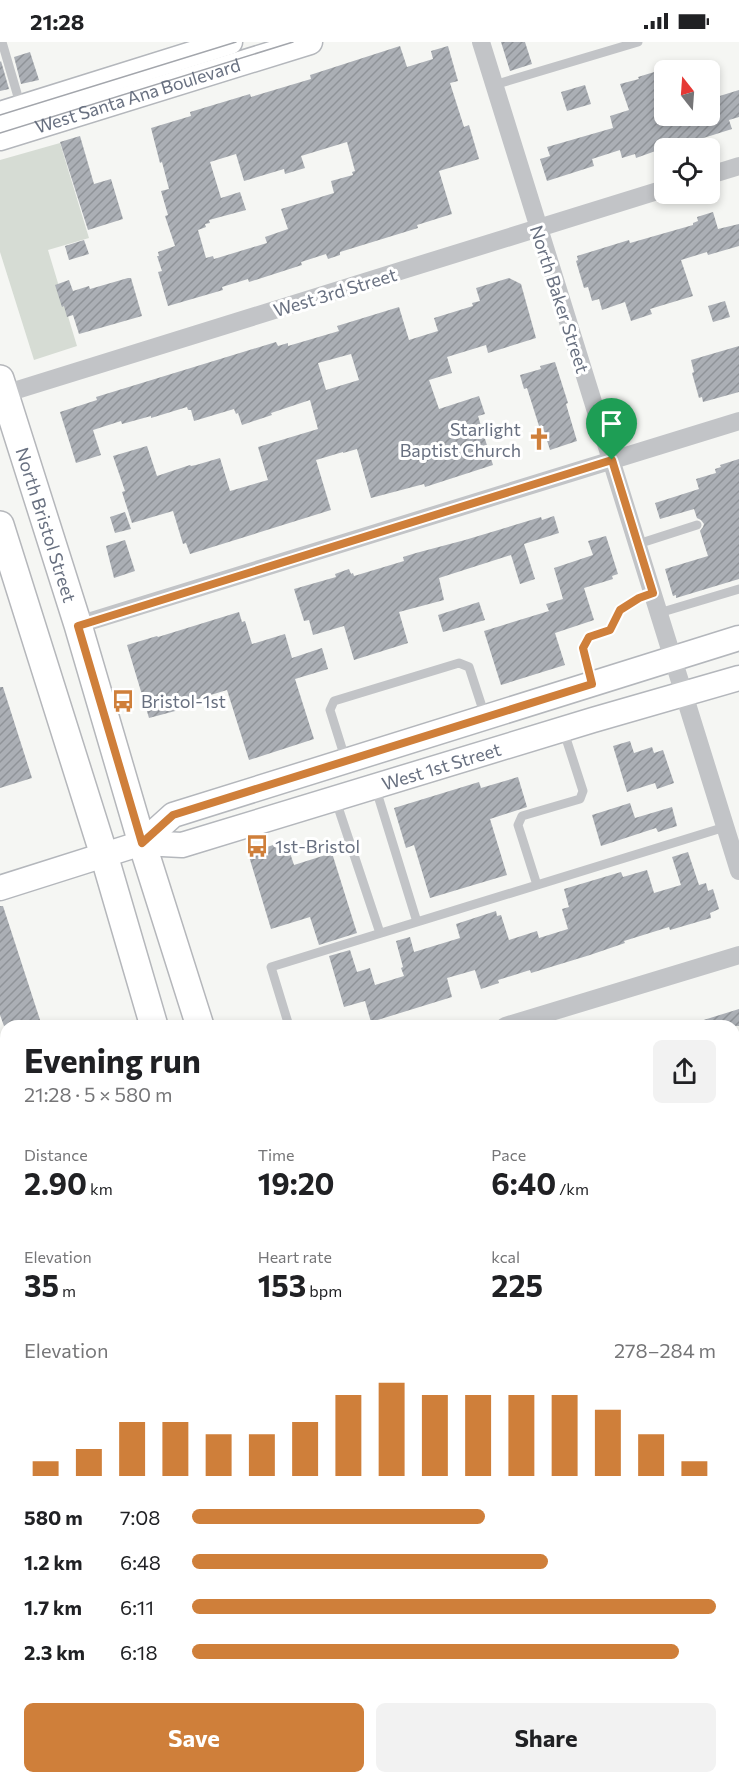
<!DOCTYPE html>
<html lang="en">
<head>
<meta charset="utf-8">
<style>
  body { margin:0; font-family:Commissioner,sans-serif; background:#f2f2f2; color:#202124; height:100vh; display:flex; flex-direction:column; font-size:22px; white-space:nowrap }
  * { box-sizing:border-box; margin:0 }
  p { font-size:20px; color:#757577 }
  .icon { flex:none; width:33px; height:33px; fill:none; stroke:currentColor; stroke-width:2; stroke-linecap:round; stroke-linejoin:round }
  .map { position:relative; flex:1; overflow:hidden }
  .panel { position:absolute; left:0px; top:978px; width:740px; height:764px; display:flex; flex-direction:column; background:#fff; border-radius:18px 18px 0 0; box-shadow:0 3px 9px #0003 }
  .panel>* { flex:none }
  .needle { width:39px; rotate:343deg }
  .fabs { position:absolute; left:654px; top:18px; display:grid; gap:12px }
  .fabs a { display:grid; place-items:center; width:66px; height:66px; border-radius:9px; background:#fff; box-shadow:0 3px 9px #0003; font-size:30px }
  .pin { position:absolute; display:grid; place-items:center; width:51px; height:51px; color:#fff; margin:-62px -26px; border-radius:50% 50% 50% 0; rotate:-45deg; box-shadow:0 0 6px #0007 }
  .pin .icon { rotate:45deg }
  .round { display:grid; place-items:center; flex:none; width:63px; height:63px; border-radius:9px; background:#f2f2f2 }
  .head { display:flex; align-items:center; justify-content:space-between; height:102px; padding:0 24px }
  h1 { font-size:33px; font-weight:700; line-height:45px }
  .metrics { display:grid; grid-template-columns:repeat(3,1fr); gap:9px; height:102px; padding:6px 24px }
  .metrics div { display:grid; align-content:center }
  .metrics b { font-size:30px; font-weight:700 }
  .metrics small { font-size:16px; font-weight:400 }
  .metrics p { font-size:16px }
  .chart { height:168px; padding:12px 24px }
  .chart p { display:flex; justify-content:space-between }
  .chart svg { width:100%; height:108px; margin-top:6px; stroke:#cf7f3a; stroke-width:6 }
  .cta { display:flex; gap:12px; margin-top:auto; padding:12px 24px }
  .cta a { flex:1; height:69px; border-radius:9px; background:#cf7f3a; color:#fff; font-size:24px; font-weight:700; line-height:69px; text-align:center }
  .cta a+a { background:#f2f2f2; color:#202124 }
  ul { padding:0 24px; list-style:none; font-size:20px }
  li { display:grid; grid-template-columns:96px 72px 1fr; align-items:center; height:45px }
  li i { height:15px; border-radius:8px; background:#cf7f3a }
  .status { display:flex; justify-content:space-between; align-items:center; height:42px; padding:0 30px; background:#fff; direction:ltr }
  .status svg { height:16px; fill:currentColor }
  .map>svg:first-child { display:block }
  .grass { fill:#d6dcd4 }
  .building { fill:url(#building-hatch); fill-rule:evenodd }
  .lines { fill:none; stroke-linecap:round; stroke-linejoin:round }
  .secondary-casing { stroke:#b4b7bc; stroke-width:27 }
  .primary-casing { stroke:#b5b7bb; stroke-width:30 }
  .service { stroke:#c2c4c7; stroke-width:9 }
  .minor { stroke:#c2c4c7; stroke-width:18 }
  .tertiary { stroke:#c2c4c7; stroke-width:22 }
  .secondary { stroke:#fff; stroke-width:24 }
  .primary { stroke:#fff; stroke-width:27 }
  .tram { stroke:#a3a6ac; stroke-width:1.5 }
  .route-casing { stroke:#fff; stroke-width:12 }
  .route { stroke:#cf7f3a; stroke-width:8 }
  .labels { text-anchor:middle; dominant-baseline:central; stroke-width:6; stroke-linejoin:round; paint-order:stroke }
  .street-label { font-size:18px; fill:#687080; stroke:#fff }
  .poi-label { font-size:18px; fill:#687080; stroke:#fff; text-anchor:start }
</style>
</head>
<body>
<div class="status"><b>21:28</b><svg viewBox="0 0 49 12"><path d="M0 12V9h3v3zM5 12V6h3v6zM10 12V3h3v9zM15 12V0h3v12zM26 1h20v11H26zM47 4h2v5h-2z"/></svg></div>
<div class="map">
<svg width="739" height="1741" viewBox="0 0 739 1741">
  <defs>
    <pattern id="building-hatch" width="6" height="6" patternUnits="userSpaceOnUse" patternTransform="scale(1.5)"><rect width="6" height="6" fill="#abafb5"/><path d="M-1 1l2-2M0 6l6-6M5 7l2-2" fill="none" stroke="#8f9398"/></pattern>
  </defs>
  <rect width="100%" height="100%" fill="#f5f6f3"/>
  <path class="grass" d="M60 101 89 196 48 208 77 304 34 318 0 210V118Z"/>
  <path class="building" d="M501 0H525L532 22 510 29Z
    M400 4 407 25 433 17 431 9 448 4 458 39 450 41 464 85 469 83 479 117 439 129 452 172 417 183 418 186 340 210V213L328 217 326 212 301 220 302 223 249 240 248 237 222 245 223 248 168 264 158 230 162 229 157 214H159L158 210 175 204 165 174 168 173 161 149 169 147 162 120 160 121 151 86 191 74 190 70 250 52 251 55 311 37 310 33ZM347 100 355 129 352 130 353 133 331 139 334 151 281 167 288 187 265 195 267 201 214 217 213 214 206 216 198 188 206 185 205 182 210 181 209 178 246 168 240 150 221 156 210 120 236 112 244 139 284 127 285 132 305 126 301 114Z
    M30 10 39 38 21 42 14 15Z
    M1 19 9 47 0 49V20Z
    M664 27V74H710V57L739 48V75L729 78 732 87 694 99V101L677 106H664L636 116 635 112 622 116 620 108 592 117 594 124 547 139 540 117 550 114 547 105 613 86 610 74 629 68 620 42 639 37 638 35Z
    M585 43 591 62 567 69 561 50Z
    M80 94 94 142 111 137 123 177 88 188 60 100Z
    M713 170 718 187 739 182V204L708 213 707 210 681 218 693 254 650 267 652 272 631 279 625 260 602 268 599 257 592 259 588 245 584 246 576 219 578 218 577 214 629 198 630 201 693 183V181L698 179 697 175Z
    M84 198 89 212 69 218 65 204Z
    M128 236H131L142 274 79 292 73 273 67 275 64 264 62 265 55 243 69 238 73 249 89 244 90 247Z
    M509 236 521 242 536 296 488 311 486 303 447 315 452 331 429 338 439 367 479 354 485 372 478 374 493 423 425 445 424 442 371 456 357 407 343 411V410L316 418 331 468 190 512 186 501 183 502 173 469 132 481 122 450 125 449 113 414 147 404 157 434 190 423 191 424 196 423 220 416 230 449 268 438 258 405 318 387 310 358 271 371 272 373 242 383 238 371 236 372 234 367 194 379 191 368H188L187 365 151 376V374L122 382 121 379 93 388 101 413 76 421 60 370 97 358 96 355 243 310 276 300 278 304 288 301V304L339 289 337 284 399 265 409 298 438 289 434 276 473 264 472 261 480 259 476 246ZM351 312 359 338 326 348 318 321Z
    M725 259 730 275 713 280 708 264Z
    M739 304V350L703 360 702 355 699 356 692 331 694 330 691 318Z
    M555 320 568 361 566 362 577 399 550 408 542 383 539 384 527 346 524 347 520 333 541 327 540 324Z
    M739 417V537L676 556V553L673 554 665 527 708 514 700 489 703 485 704 482 701 478 697 476 694 467 660 477 655 461 699 447 696 437 716 431 715 427 721 425 720 423Z
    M125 470 131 487 115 491 110 475Z
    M554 474 559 491 524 502 535 537 520 542 511 513 439 536 444 558 399 570 408 601 354 618 344 584 313 593 309 578 304 579 294 547 336 535 335 532 349 527 351 532 353 531 354 534 404 519 403 515 416 511 465 498 541 475 542 478Z
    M606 494 618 532 612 534 613 537 584 546 594 578 555 591 565 623 501 643 484 589 549 569 546 562 563 557 554 526 593 513 588 499Z
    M125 498 135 529 114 536 106 504Z
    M479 560 485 578 443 590 438 573Z
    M239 570 242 580 245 579 252 602 285 592 292 616 322 606 328 627 295 637 314 697 249 718 227 648 178 663 179 668 149 676 127 603 157 594 158 595Z
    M0 645H3L32 736 0 746Z
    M630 699 634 711 652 705 654 711 663 708 674 741 657 747 655 741 627 750 613 704Z
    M518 735 527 765 490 777 507 833 430 856 414 803 406 806 394 766 479 740 481 746Z
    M630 761 635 776 672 765 677 784 658 790 656 786 601 804 592 773Z
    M286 799 294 823 332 811 357 891 319 903 310 875 271 887 248 811Z
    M688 810 699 843 706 841 708 849 713 847 719 867 710 871 711 876 670 888 669 885 624 899 625 901 590 913 531 931 530 928 498 938 499 941 481 947 475 928 447 936 452 955 371 980 365 959 344 965 329 914 350 908 357 930 370 926 375 943 404 934 401 926 403 925 396 899 410 895 414 910 460 896 456 882 496 869 497 874 501 873 509 898 537 889 539 896 568 887 562 867 569 865 564 847 621 830 623 835 647 828 654 851 681 843 672 815Z
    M0 864H3L42 984H4L0 973Z
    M739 967V984H694V981Z"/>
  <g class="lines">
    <g class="secondary-casing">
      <g id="secondary">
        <path d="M0 72 230 0"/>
        <path id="s1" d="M0 96 310 0"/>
        <path d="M142 801 173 773 739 596"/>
        <path id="s2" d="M0 846 142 801 182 803 593 678 739 636"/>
      </g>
    </g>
    <g class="primary-casing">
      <g id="primary">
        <path id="s3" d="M0 337 78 583 142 801 200 984"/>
        <path d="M0 483 104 813 154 984"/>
        <path d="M386 1736 388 1741"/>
        <path d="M434 1736 436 1741"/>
      </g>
    </g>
    <path class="service" d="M2 0 21 65
      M494 43 638 0
      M638 502 697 483
      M659 571 739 547
      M592 642 583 605 589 595 610 588 620 568 639 557 653 551
      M346 719 330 668 334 659 459 621 469 625 485 674
      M375 744 417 880
      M335 756 380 891
      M537 843 518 783 522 774 580 757 583 749 563 687
      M289 984 271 925 725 785
      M0 1017 6 1038
      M253 1736 255 1741
      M317 1736 319 1741"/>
    <path class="minor" d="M481 0 739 829
      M710 133 739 124
      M4 352 664 147
      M78 583 739 379
      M505 984 739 913
      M734 1190 739 1189
      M0 1421 6 1419
      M734 1467 739 1466
      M115 1736 117 1741"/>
    <path class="tertiary" d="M0 1142 6 1140"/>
    <use href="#secondary" class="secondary"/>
    <use href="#primary" class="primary"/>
    <path class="tram" d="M0 73 236 0
      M0 91 293 0"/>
  </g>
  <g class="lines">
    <g class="route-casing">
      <path id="route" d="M612 418 653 551 639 556 620 568 610 588 589 595 583 606 592 642 173 773 142 801 78 584Z"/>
    </g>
    <use href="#route" class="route"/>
  </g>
  <defs>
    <g id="church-bare" transform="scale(1.8)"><path d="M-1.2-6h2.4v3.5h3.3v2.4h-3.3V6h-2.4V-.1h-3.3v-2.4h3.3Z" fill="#cf7f3a" stroke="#fff" stroke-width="2.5" paint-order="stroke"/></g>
    <g id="bus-bare" transform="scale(1.8)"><path d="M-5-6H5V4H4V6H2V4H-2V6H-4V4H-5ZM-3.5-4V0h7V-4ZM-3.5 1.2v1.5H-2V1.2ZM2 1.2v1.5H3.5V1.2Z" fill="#cf7f3a" stroke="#fff" stroke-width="2.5" paint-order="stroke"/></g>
  </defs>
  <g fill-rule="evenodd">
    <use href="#church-bare" x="539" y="397"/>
    <use href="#bus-bare" x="123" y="659"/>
    <use href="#bus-bare" x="257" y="804"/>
  </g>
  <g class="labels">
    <g class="street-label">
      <text stroke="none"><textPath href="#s1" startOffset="144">West Santa Ana Boulevard</textPath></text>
      <text transform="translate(335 250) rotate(-17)">West 3rd Street</text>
      <text transform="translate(560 257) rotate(72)">North Baker Street</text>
      <text stroke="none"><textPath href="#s3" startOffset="153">North Bristol Street</textPath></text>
      <text stroke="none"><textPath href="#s2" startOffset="460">West 1st Street</textPath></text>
    </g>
    <g class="poi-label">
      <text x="521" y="387" text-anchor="end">Starlight<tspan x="521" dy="21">Baptist Church</tspan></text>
      <text x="141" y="659">Bristol-1st</text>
      <text x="275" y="804">1st-Bristol</text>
    </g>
  </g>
</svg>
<div class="fabs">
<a><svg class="needle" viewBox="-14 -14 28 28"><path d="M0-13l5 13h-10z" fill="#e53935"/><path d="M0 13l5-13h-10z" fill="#757577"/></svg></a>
<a><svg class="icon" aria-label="locate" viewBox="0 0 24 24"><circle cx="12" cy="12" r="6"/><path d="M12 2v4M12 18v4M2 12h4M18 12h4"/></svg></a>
</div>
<div class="pin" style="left:612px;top:418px;background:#1e9e55"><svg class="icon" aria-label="arrive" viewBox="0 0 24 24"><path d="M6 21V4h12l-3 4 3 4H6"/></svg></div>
<section class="panel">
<div class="head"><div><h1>Evening run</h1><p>21:28 · 5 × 580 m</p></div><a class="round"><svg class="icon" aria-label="share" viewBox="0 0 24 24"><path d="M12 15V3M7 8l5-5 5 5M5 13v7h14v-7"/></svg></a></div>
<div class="metrics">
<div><p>Distance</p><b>2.90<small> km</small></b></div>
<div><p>Time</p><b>19:20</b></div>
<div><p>Pace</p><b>6:40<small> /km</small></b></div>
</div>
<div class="metrics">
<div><p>Elevation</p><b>35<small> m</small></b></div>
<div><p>Heart rate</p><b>153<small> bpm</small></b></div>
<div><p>kcal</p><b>225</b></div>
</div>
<div class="chart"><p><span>Elevation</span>278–284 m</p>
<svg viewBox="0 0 160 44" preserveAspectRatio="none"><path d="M5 44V38M15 44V33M25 44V22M35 44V22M45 44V27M55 44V27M65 44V22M75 44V11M85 44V6M95 44V11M105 44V11M115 44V11M125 44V11M135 44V17M145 44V27M155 44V38"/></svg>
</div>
<ul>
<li><b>580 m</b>7:08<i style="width:56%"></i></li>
<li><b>1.2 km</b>6:48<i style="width:68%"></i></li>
<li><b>1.7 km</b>6:11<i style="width:100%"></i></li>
<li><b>2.3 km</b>6:18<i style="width:93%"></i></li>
</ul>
<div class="cta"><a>Save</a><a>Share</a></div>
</section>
</div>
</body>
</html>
